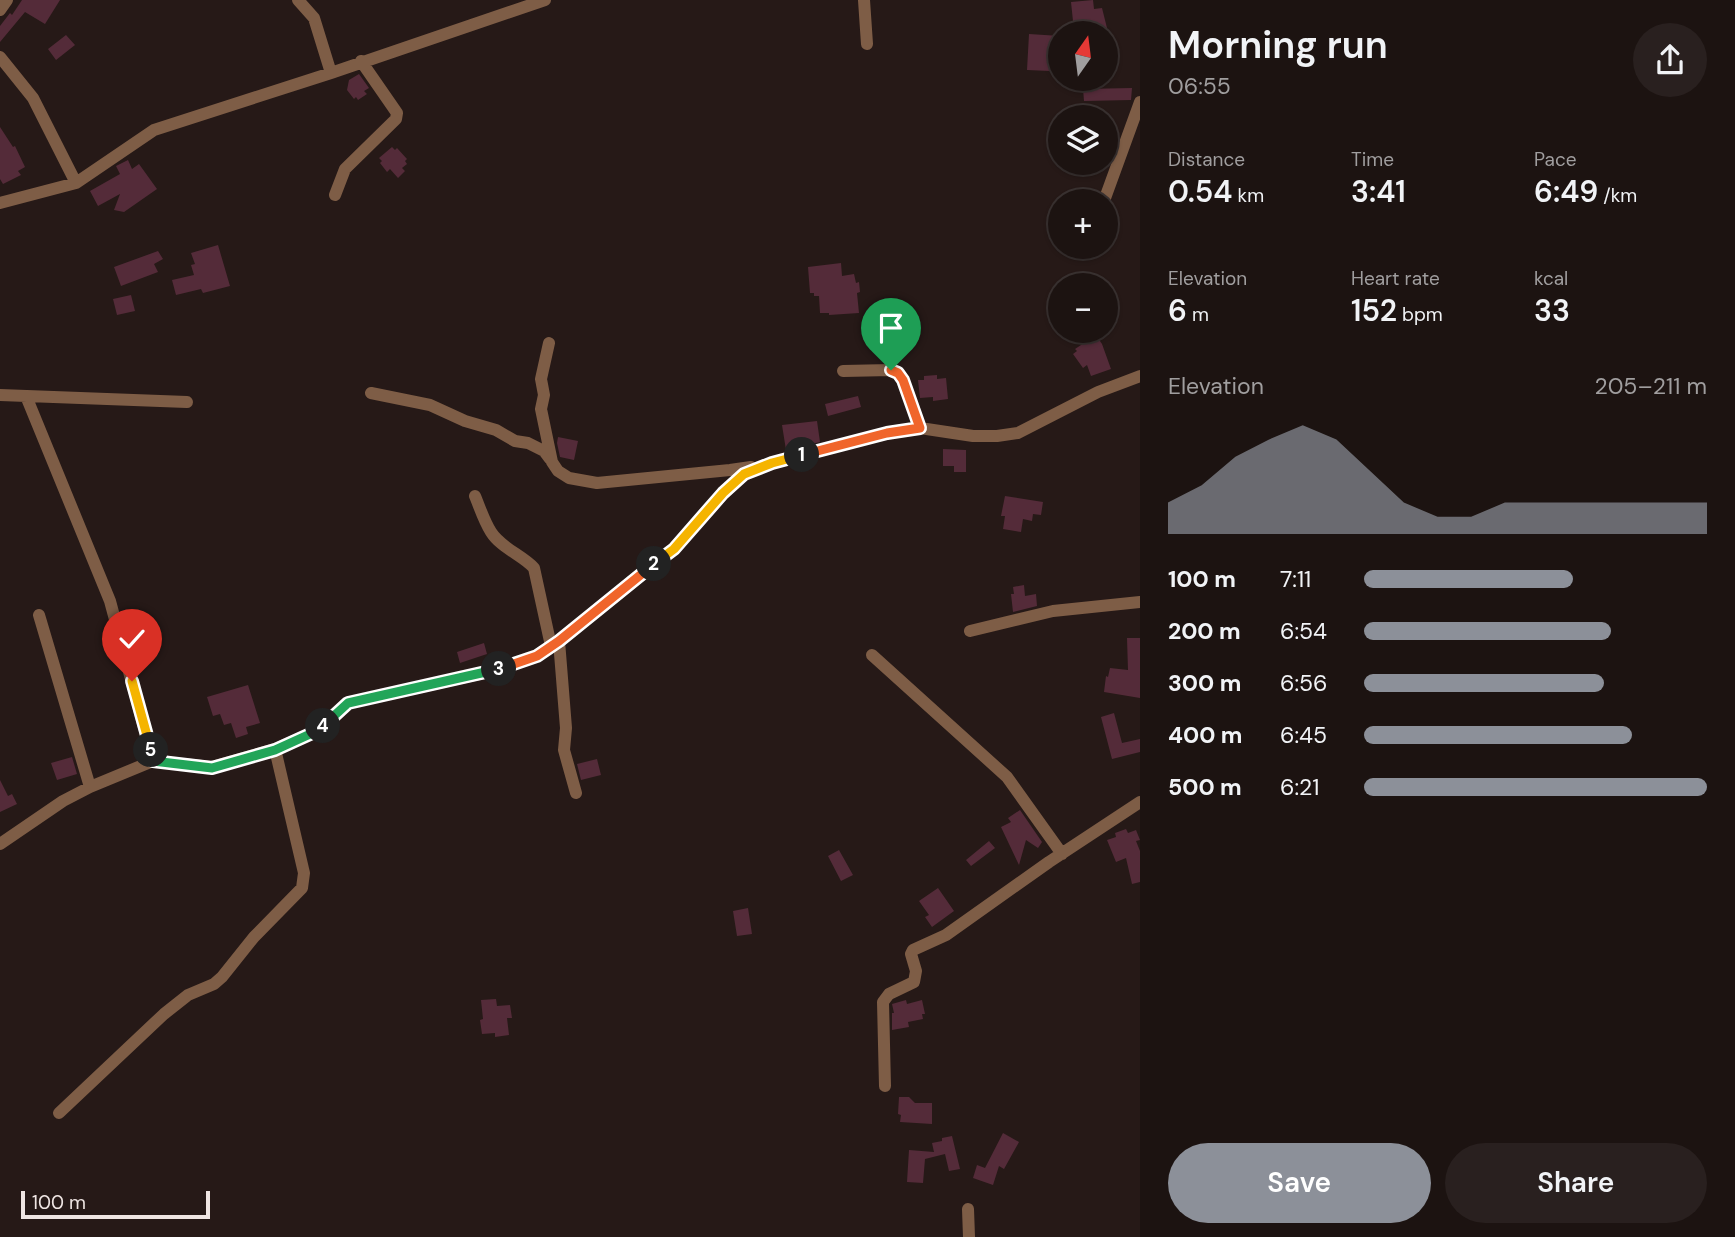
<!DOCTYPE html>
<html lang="en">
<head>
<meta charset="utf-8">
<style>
  body { margin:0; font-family:"DM Sans",sans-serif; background:#29201f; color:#f1f3f6; height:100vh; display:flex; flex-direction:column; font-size:26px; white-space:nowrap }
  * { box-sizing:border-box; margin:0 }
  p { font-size:23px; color:#a09e9f }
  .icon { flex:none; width:38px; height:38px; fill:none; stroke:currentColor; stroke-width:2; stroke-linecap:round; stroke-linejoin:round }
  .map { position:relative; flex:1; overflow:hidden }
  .sheet { display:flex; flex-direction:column; background:#1c1311; width:595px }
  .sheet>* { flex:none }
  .needle { width:46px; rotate:14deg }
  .fabs { position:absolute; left:1048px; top:21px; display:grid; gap:14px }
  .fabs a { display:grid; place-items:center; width:70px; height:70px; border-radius:50%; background:#1c1311; box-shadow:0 2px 5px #0004,0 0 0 2px #3a3231; font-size:35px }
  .scale { position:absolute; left:21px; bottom:18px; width:189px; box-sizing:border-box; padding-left:7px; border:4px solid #efe5e3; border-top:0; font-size:19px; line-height:24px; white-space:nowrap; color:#efe5e3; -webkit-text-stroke:5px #261917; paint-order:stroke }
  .pin { position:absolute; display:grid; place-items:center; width:60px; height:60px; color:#fff; margin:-72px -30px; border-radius:50% 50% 50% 0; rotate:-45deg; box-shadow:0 0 7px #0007 }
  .pin .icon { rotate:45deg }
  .km { position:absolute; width:35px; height:35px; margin:-18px; border-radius:50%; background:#222; color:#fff; font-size:19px; line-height:35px; text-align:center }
  .round { display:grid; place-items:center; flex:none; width:74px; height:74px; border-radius:37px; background:#29201f }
  .overview { display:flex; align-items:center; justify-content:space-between; height:119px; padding:0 28px }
  h1 { font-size:38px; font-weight:600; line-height:52px }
  .figures { display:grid; grid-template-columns:repeat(3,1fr); gap:10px; height:119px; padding:7px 28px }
  .figures div { display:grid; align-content:center }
  .figures b { font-size:30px; font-weight:600 }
  .figures small { font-size:19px; font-weight:400 }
  .figures p { font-size:19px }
  .chart { height:196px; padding:14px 28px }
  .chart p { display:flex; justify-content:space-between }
  .chart svg { width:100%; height:126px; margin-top:7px; fill:#8c9099; opacity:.7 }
  .cta { display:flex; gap:14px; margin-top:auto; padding:14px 28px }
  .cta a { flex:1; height:80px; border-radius:42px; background:#8c9099; color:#fff; font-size:28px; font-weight:600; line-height:80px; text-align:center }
  .cta a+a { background:#29201f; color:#f1f3f6 }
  ul { padding:0 28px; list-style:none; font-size:23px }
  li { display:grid; grid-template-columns:112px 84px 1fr; align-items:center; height:52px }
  li i { height:18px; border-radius:9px; background:#8c9099 }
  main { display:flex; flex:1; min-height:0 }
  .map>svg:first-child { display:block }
  .building { fill:#542b39 }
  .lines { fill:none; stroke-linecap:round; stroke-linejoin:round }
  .minor { stroke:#7e5d46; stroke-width:12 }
  .split-1-casing { stroke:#fff; stroke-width:14 }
  .split-2-casing { stroke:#fff; stroke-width:14 }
  .split-3-casing { stroke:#fff; stroke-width:14 }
  .split-4-casing { stroke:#fff; stroke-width:14 }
  .split-5-casing { stroke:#fff; stroke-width:14 }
  .split-6-casing { stroke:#fff; stroke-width:14 }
  .split-1 { stroke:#f0652b; stroke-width:9 }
  .split-2 { stroke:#f5b400; stroke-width:9 }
  .split-3 { stroke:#f0652b; stroke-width:9 }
  .split-4 { stroke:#22a559; stroke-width:9 }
  .split-5 { stroke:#22a559; stroke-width:9 }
  .split-6 { stroke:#f5b400; stroke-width:9 }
</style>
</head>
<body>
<main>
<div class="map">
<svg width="1140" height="1237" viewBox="0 0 1140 1237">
  <rect width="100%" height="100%" fill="#261917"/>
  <path class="building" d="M22 0H60L45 24 25 12 0 42V26L10 13 12 15Z
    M1093 0 1094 9 1102 8 1107 28 1067 33 1073 21 1071 2Z
    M1029 34 1060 36V77L1050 71 1027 70Z
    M66 35 75 45 56 60 48 49Z
    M359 74 369 88 364 91 367 94 358 100 356 97 354 99 347 90 349 80Z
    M1132 88 1131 100 1084 101 1083 89Z
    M0 127 13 147 15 146 25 167 18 171 21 175 3 184 0 179Z
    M392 147 395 150 397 148 407 159 405 161 407 164 402 168 405 171 398 178 390 169 387 172 380 163 382 161 379 158Z
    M128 160 132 169 139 164 157 189 124 212 114 210 120 194 98 206 90 191 120 174 116 166Z
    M218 245 230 286 203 293 201 289 176 295 172 280 194 275 191 265 195 264 191 253Z
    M158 251 163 259 154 264 158 272 121 286 114 267Z
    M841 263 842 276 854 274 856 283 859 282 860 292 857 293 859 313 829 315V313H820L819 296H814V293H810L808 267Z
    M131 295 135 311 117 315 113 299Z
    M1096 335 1102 344 1111 369 1091 376 1087 365 1083 368 1073 354 1077 351 1075 349Z
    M937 375V379L946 378 948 399 933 401V397L920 398 918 380H924V376Z
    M858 396 861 407 828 416 825 404Z
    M817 421 820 442 786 450 782 425Z
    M558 437 578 441 574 460 560 457 557 443Z
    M943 449 966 450V472H954V466H943Z
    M1005 496 1043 502 1041 515 1033 514 1032 521 1023 519 1021 532 1003 529 1005 516H1001Z
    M1024 585 1025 596 1036 594 1037 606 1013 612 1011 594H1014L1013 587Z
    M1127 638H1140V698L1104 692 1106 676 1108 677 1110 668 1128 670Z
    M484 643 487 654 460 663 457 652Z
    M248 685 260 723 246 727 248 734 236 738 231 723 224 725 220 714 213 716 207 697Z
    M1114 713 1122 743 1140 739V752L1112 759 1101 717Z
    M72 757 77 774 57 780 51 763Z
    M597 759 601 775 581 780 577 764Z
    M0 780 8 796 12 794 17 804 0 812Z
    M1020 810 1042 842 1038 848 1026 840 1019 865 1001 827 1011 822 1008 818Z
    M1126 829 1128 833 1136 830 1140 840 1136 841 1140 851V882L1132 884 1126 858 1116 862 1107 840 1116 837 1115 833Z
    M989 841 995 848 971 866 966 860Z
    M839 850 853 875 841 881 828 856Z
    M938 888 954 911 932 927 925 917 929 915 919 901Z
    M748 908 752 934 737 936 733 911Z
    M496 999 497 1006 510 1005 512 1018H507L509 1035 495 1037V1033L482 1034 480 1020 483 1019 481 1000Z
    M906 1000 907 1004 922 1000 925 1014H922L923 1019 908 1022 909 1027 892 1030V1013H894L892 1004Z
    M899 1097H909L915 1103H932V1124L900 1122 901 1115 898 1114Z
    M1003 1133 1019 1142 1004 1169 999 1166 993 1185 973 1178 977 1165 985 1168Z
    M952 1136 960 1169 949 1171 945 1154 925 1159 923 1183 907 1182 909 1150 934 1152 932 1143 942 1141V1138Z"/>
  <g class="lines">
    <path class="minor" d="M298 0 314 18 331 73
      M864 0 867 44
      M0 10 7 0
      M0 57 33 98 76 183
      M335 195 345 169 396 119 397 113 361 61
      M1104 201 1140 102
      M0 203 76 183 154 130 331 73 545 0
      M549 343 541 379 544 395 541 409 552 462 558 471 569 478 597 483 730 470 751 467
      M843 371 891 370 898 373 903 380 920 428
      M371 393 430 405 465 421 496 430 515 441 528 443 544 451 550 459
      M0 395 187 402
      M26 396 110 601 153 761
      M475 496C480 508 484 521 491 532 501 548 522 555 534 568L551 646
      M39 615 90 787
      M970 631 1053 611 1140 602
      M559 641 566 728 564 750 576 793
      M872 655 1007 777 1062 854
      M0 844 63 801 90 787 153 761 212 767 275 749 319 730 348 703 498 670 537 656 559 641 674 549 724 493 744 474 773 463 887 433 920 428 973 436H997L1018 433 1098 392 1140 376
      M885 1086 883 1002 889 994 914 982 916 971 911 954 913 950 946 935 1049 862 1140 802
      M59 1113 164 1014 188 995 214 984 222 977 254 937 302 888 304 873 275 749
      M968 1209 969 1237"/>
  </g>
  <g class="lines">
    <g class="split-1-casing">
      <path id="split-1" d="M802 455 887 433 920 428 903 380 898 373 891 370"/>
    </g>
    <g class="split-2-casing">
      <path id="split-2" d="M654 564 674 549 723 493 744 474 772 463 802 455"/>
    </g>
    <g class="split-3-casing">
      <path id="split-3" d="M499 669 537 656 559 641 654 564"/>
    </g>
    <g class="split-4-casing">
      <path id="split-4" d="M323 726 348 703 499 669"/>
    </g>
    <g class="split-5-casing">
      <path id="split-5" d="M151 750 153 761 212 768 275 750 319 730 323 726"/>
    </g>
    <g class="split-6-casing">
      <path id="split-6" d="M132 681 151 750"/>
    </g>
    <use href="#split-1" class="split-1"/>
    <use href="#split-2" class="split-2"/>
    <use href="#split-3" class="split-3"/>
    <use href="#split-4" class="split-4"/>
    <use href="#split-5" class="split-5"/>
    <use href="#split-6" class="split-6"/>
  </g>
</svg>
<div class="fabs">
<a><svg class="needle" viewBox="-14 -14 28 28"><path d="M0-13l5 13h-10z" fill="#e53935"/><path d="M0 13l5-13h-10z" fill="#a09e9f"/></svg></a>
<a><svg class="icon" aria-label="layers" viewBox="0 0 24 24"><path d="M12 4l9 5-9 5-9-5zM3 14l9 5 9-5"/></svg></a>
<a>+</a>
<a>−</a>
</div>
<div class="scale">100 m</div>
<div class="pin" style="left:891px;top:370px;background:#1e9e55"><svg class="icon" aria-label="arrive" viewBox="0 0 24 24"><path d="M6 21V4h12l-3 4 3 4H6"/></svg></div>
<div class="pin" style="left:132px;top:681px;background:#d93025"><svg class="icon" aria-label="check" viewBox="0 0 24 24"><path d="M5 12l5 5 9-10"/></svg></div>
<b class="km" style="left:802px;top:455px">1</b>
<b class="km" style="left:654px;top:564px">2</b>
<b class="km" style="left:499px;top:669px">3</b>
<b class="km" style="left:323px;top:726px">4</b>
<b class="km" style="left:151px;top:750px">5</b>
</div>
<section class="sheet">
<div class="overview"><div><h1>Morning run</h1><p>06:55</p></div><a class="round"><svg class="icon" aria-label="share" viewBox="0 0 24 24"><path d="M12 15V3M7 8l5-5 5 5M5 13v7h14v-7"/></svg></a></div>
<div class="figures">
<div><p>Distance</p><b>0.54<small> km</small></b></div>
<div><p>Time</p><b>3:41</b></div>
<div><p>Pace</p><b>6:49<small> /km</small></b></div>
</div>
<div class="figures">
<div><p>Elevation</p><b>6<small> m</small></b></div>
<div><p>Heart rate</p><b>152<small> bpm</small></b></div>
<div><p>kcal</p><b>33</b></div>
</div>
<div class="chart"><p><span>Elevation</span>205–211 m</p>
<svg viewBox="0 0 160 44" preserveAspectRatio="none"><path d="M0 44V33L10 27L20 17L30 11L40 6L50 11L60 22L70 33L80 38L90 38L100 33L110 33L120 33L130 33L140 33L150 33L160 33V44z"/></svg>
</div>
<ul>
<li><b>100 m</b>7:11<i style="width:61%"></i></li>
<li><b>200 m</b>6:54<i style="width:72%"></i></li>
<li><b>300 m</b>6:56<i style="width:70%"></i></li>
<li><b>400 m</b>6:45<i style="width:78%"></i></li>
<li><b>500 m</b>6:21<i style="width:100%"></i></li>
</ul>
<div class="cta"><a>Save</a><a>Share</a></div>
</section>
</main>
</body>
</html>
